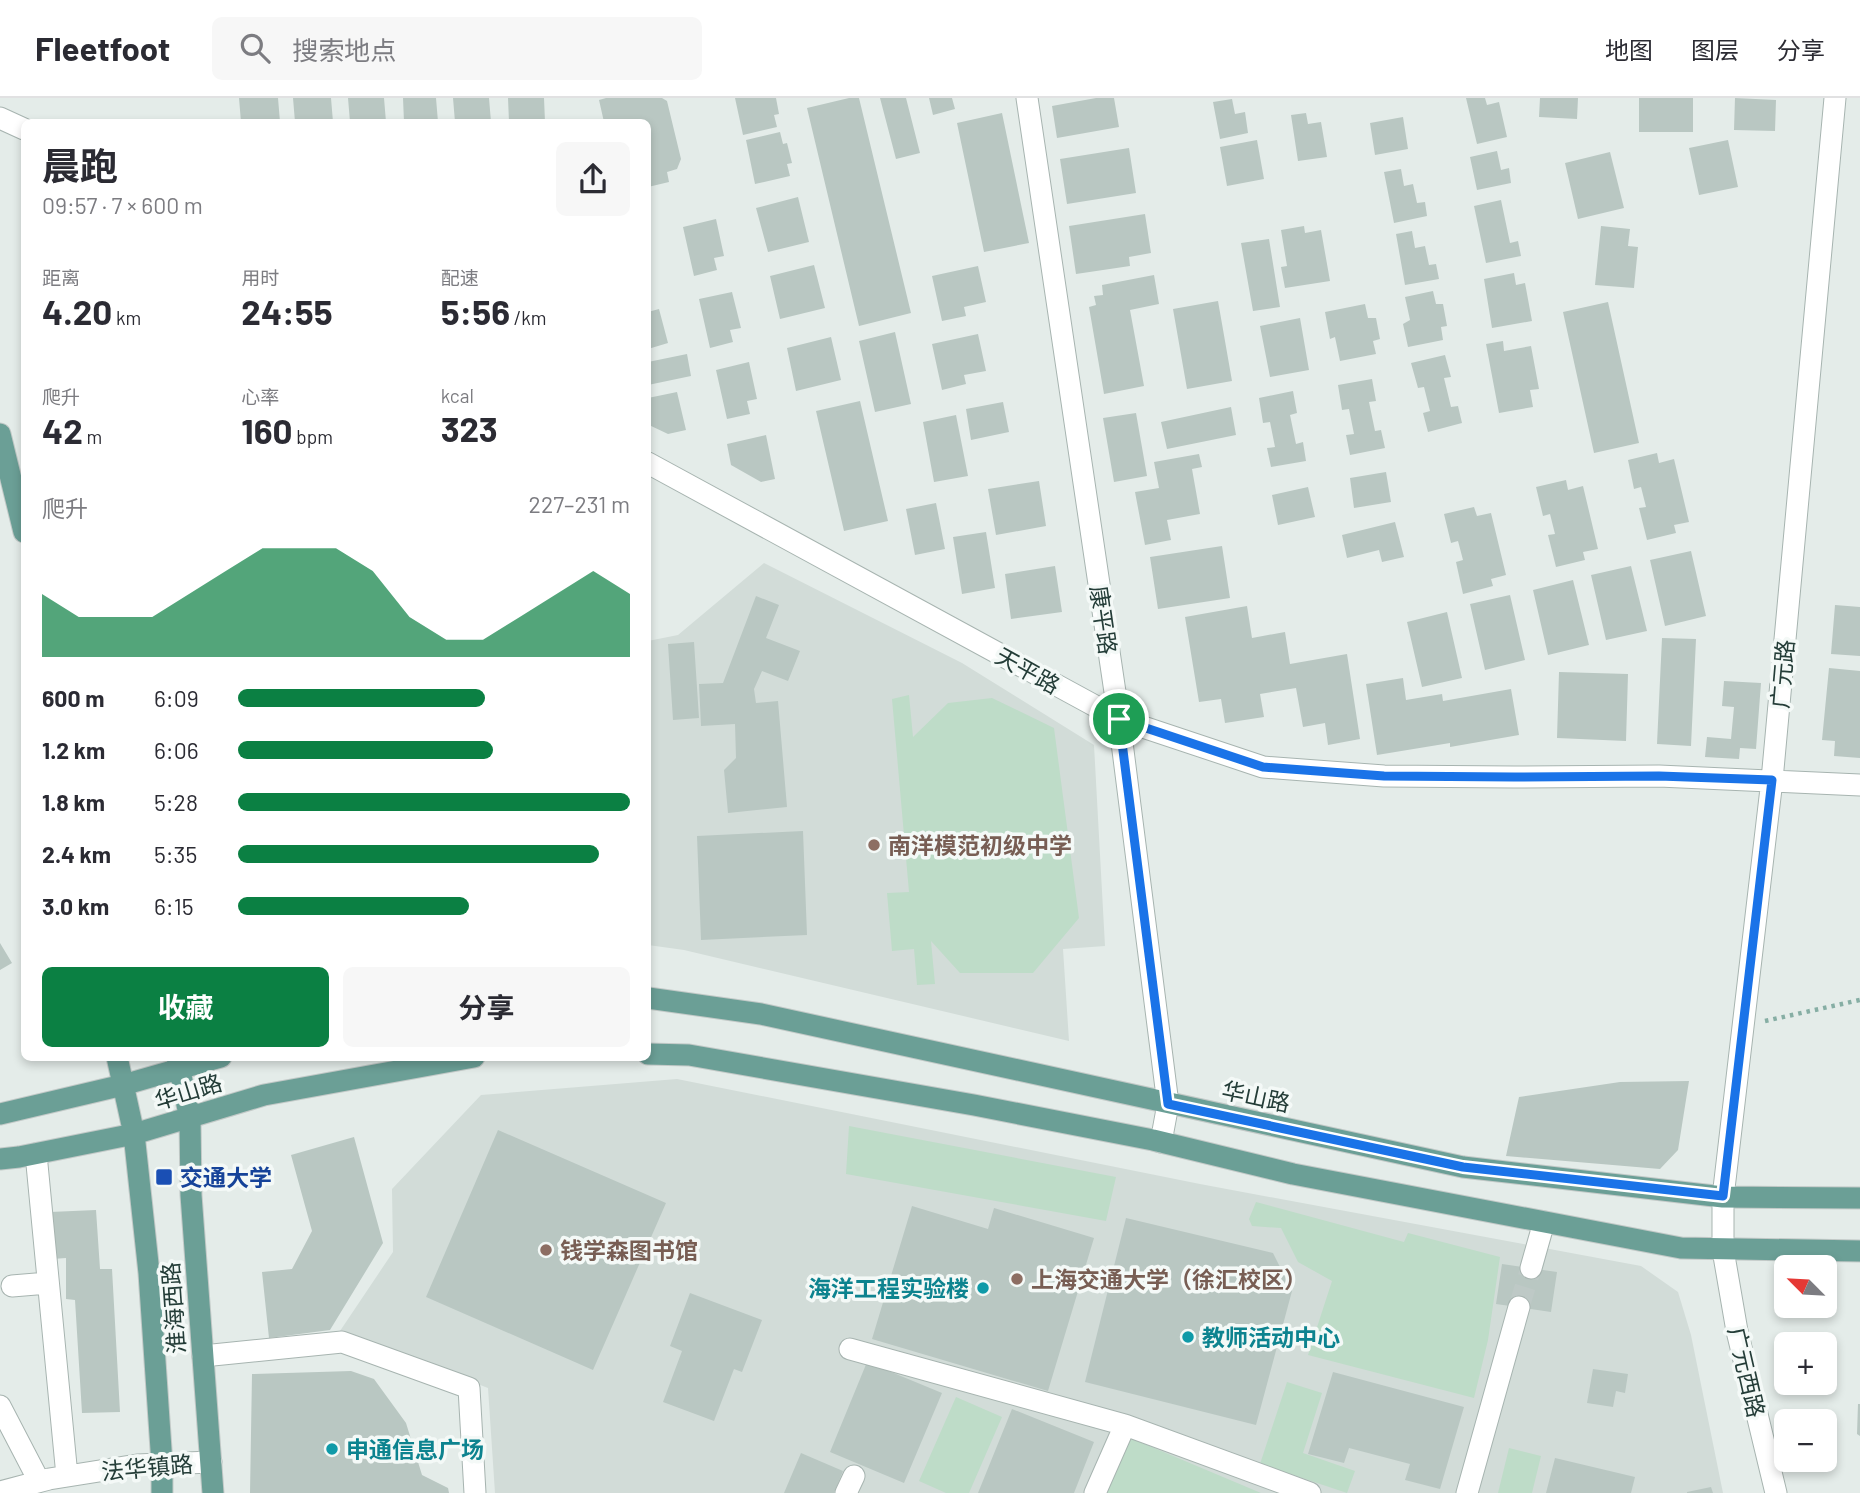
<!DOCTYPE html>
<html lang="zh">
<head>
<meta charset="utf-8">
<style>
  body { margin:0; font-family:Barlow,"Noto Sans SC",sans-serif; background:#f7f7f7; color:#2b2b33; height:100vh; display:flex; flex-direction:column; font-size:26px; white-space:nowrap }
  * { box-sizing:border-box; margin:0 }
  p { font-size:23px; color:#7c7c81 }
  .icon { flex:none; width:38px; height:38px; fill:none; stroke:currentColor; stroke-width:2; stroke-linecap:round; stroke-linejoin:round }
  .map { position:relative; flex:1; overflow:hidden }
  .panel { position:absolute; left:21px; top:21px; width:630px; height:942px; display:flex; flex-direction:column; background:#fff; border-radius:10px; box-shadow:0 4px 10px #0003 }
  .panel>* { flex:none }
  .needle { width:46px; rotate:294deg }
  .controls { position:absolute; left:1774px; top:1157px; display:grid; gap:14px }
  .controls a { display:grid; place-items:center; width:63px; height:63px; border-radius:10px; background:#fff; box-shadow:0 4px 10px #0003; font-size:35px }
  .pin { position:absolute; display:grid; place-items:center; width:60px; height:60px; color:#fff; margin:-30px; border:4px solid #fff; border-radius:50%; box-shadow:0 2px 7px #0007 }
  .round { display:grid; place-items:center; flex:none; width:74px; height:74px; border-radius:10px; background:#f7f7f7 }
  .head { display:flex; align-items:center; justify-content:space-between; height:119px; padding:0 21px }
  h1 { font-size:38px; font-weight:700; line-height:52px }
  .stats { display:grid; grid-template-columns:repeat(3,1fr); gap:10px; height:119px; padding:7px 21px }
  .stats div { display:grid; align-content:center }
  .stats b { font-size:35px; font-weight:700 }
  .stats small { font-size:19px; font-weight:400 }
  .stats p { font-size:19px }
  .chart { height:196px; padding:14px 21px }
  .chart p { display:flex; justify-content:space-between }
  .chart svg { width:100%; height:126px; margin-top:7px; fill:#0b8043; opacity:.7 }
  .primary-button { display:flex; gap:14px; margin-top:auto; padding:14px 21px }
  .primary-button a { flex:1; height:80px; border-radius:10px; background:#0b8043; color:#fff; font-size:28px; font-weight:700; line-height:80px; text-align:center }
  .primary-button a+a { background:#f7f7f7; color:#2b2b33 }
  ul { padding:0 21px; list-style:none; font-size:23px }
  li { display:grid; grid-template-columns:112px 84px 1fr; align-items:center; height:52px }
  li i { height:18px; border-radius:9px; background:#0b8043 }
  header { display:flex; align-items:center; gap:42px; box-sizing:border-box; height:98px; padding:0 35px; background:#fff; border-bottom:2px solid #e1e1e2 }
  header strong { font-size:33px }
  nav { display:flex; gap:38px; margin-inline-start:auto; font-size:24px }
  .search { width:490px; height:63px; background:#f7f7f7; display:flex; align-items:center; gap:18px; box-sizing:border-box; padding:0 24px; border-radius:10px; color:#7c7c81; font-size:26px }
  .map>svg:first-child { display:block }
  .built { fill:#d2dcd8 }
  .green { fill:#bedcc8 }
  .building { fill:#b9c7c2 }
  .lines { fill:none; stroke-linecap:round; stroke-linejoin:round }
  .minor-tunnel { stroke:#bec9c6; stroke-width:21; stroke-dasharray:21 10; stroke-linecap:butt }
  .minor-casing { stroke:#a7b4b0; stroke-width:23 }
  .major-casing { stroke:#c2c9c7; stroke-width:23 }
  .path { stroke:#86aea4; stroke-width:4.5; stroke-dasharray:3.5 5; stroke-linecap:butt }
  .minor { stroke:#fff; stroke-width:21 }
  .major { stroke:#6b9f96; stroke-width:21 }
  .route-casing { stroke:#fff; stroke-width:14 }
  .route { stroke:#1a73e8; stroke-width:9 }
  .education-dot { fill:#8d6e63; stroke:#f4f9f7; stroke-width:2.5 }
  .transit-dot { fill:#1a4fb4; stroke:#f4f9f7; stroke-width:2.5 }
  .culture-dot { fill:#0f9aa8; stroke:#f4f9f7; stroke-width:2.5 }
  .labels { text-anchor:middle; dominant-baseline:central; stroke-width:7; stroke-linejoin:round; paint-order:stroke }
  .street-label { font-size:23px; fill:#243d38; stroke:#f4f9f7 }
  .education-label { font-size:23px; font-weight:bold; fill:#785e54; stroke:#f4f9f7; text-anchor:start }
  .transit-label { font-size:23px; font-weight:bold; fill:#164399; stroke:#f4f9f7; text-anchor:start }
  .culture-label { font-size:23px; font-weight:bold; fill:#0d838f; stroke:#f4f9f7; text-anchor:start }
</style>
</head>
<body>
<header>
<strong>Fleetfoot</strong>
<div class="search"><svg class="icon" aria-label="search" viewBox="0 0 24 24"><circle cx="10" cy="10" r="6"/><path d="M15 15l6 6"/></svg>搜索地点</div>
<nav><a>地图</a><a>图层</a><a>分享</a></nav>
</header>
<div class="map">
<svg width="1860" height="1395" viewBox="0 0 1860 1395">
  <rect width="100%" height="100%" fill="#e4ece9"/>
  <path class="built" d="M764 465 962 565 1094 647 1105 848 1063 851 1069 943 684 852 648 847V543L678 537Z
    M677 981 1200 1086 1641 1168 1678 1194 1691 1237 1723 1395H495L488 1290 340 1233 393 1154 392 1091 481 997Z"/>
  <path class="green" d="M909 597 913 639 948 605 992 600 1054 630 1079 820 1033 875H960L931 843 935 886 917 887 914 851 892 853 887 795 909 794 892 601Z
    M849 1028 1116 1079 1106 1123 846 1076Z
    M1256 1104 1404 1144 1408 1135 1500 1159 1488 1242 1474 1300 1308 1257 1332 1183 1298 1164 1281 1130 1252 1128 1249 1121Z
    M1287 1284 1322 1295 1303 1355 1355 1373 1347 1395 1260 1366Z
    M956 1299 1002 1319 969 1395H946L919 1383Z
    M1128 1339 1261 1395H1104Z
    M1509 1350 1541 1358 1532 1395H1498Z"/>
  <path class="building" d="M239 0H278L280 24H241Z
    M293 0H331L333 24H295Z
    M348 0H384L386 24H350Z
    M403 0H436L438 24H404Z
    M453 0H489L491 24H455Z
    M508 0H544L545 24H509Z
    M606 0H662L667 3 681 61 677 71 667 74 669 84 648 89V24H604L599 2Z
    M735 0H776L779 16 774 17 777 29 743 37Z
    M849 0H859L911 215 859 228 807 10Z
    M880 0H906L920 55 896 61Z
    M929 0H952L955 11 933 17Z
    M1096 0H1114L1119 29 1057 40 1052 8Z
    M1466 0H1485L1487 7 1499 4 1507 39 1477 46Z
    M1540 0H1578L1577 21 1539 19Z
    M1639 0H1693V34H1639Z
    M1735 0 1776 2 1775 33 1734 32Z
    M1232 1 1235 16 1245 14 1248 35 1220 41 1213 4Z
    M1002 15 1029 145 984 154 957 25Z
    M1306 15 1308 26 1321 24 1327 59 1298 63 1291 17Z
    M1403 19 1408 51 1375 57 1370 25Z
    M780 34 783 46 787 45 792 65 787 66 790 78 755 86 746 42Z
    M1257 42 1264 81 1227 88 1220 49Z
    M1728 42 1738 89 1699 97 1689 50Z
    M1129 50 1136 95 1067 106 1060 61Z
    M1497 53 1501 72 1509 70 1511 85 1477 92 1470 59Z
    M1610 54 1624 110 1578 121 1565 65Z
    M1401 71 1404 88 1413 86 1417 105 1425 104 1427 118 1394 125 1384 74Z
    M798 99 809 144 768 154 756 110Z
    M1501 102 1510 145 1518 143 1521 158 1486 165 1474 108Z
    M1145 116 1151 155 1129 159 1130 168 1076 176 1069 128Z
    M716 121 724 158 714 160 717 172 694 178 683 129Z
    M1304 128 1305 135 1321 132 1330 183 1285 190 1281 169 1287 168 1281 132Z
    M1601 128 1630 131 1628 148 1638 149 1634 190 1595 187Z
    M1412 133 1415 150 1425 148 1429 167 1436 166 1439 181 1405 187 1396 136Z
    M1269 141 1280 209 1253 213 1241 145Z
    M814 167 825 210 780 221 770 178Z
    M978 168 986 204 964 209 966 218 942 223 932 178Z
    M1514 175 1516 187 1525 185 1532 223 1492 230 1484 181Z
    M1154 177 1159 206 1130 212 1144 288 1104 296 1089 209 1096 207 1094 198 1103 197 1102 187Z
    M1433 193 1436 206H1443L1447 228 1441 229 1443 242 1408 249 1403 226 1410 222 1405 199Z
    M732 194 741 230 730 232 733 244 710 250 699 201Z
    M1218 203 1232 283 1187 291 1173 211Z
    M1608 204 1639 345 1594 355 1563 214Z
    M1365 206 1368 220H1376L1380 241 1373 243 1376 256 1340 263 1335 239 1330 241 1325 214Z
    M659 211 668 245 648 251V214Z
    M1300 220 1309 272 1270 279 1260 228Z
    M895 234 911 306 875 314 859 243Z
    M978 236 986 273 964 277 966 286 942 292 932 246Z
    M831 239 841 282 796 293 787 250Z
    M1503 243 1504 253 1531 248 1539 291 1530 292 1533 309 1499 315 1486 246Z
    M687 256 691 278 648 287V264Z
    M1445 257 1451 279 1444 280 1451 309 1458 308 1462 325 1428 334 1423 315 1430 313 1424 289 1418 290 1411 265Z
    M749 264 757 301 747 303 750 316 727 321 716 272Z
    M1372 281 1376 303 1369 304 1375 333 1381 332 1385 350 1350 357 1346 337 1354 336 1349 311 1342 312 1338 287Z
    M1293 293 1297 315 1290 317 1296 346 1303 344 1306 363 1271 369 1267 350 1275 349 1270 324 1263 325 1259 300Z
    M677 294 686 332 668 336 649 327 648 300Z
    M860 303 888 423 844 433 816 313Z
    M1003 304 1009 334 971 342 966 311Z
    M1231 309 1236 337 1167 351 1161 324Z
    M1136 315 1147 378 1114 384 1103 320Z
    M956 317 968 378 934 384 923 324Z
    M766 337 775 381 761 384 731 367 727 346Z
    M1657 355 1659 365 1674 361 1689 424 1674 427 1676 435 1647 442 1639 410 1646 409 1641 389 1634 391 1628 362Z
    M1199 356 1202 369 1192 371 1200 416 1167 422 1171 442 1145 447 1135 394 1159 390 1154 364Z
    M1386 374 1391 404 1354 410 1350 380Z
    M1566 382 1568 392 1583 388 1598 451 1583 454 1585 462 1556 469 1548 437 1555 436 1550 416 1543 418 1536 389Z
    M1039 383 1046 428 996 437 988 391Z
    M1308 389 1315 419 1278 427 1272 397Z
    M936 405 945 451 915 457 906 411Z
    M1474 409 1477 418 1491 415 1506 477 1491 481 1493 488 1463 496 1456 464 1463 462 1458 443 1451 445 1444 416Z
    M1395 424 1404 459 1382 464 1379 452 1347 460 1342 437Z
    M986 434 995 490 962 496 953 439Z
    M1222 448 1230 500 1158 511 1150 459Z
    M1691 453 1706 518 1665 528 1650 462Z
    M1055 468 1062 514 1011 521 1005 476Z
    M1631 468 1647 533 1606 542 1591 477Z
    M1573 482 1589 547 1548 557 1533 492Z
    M1510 497 1525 562 1485 572 1470 506Z
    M756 498 779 507 766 540 800 553 788 583 762 573 754 591 756 605 778 603 787 709 728 715 724 672 736 660 735 626 701 628 699 586 723 585Z
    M1835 507 1860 509V558L1831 556Z
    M1247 508 1252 540 1285 534 1290 566 1347 556 1360 641 1328 647 1325 625 1303 629 1296 590 1260 596 1264 619 1225 625 1221 601 1199 604 1185 519Z
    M1447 514 1462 580 1422 589 1407 524Z
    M1662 540 1696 541 1691 648 1657 646Z
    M694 544 699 620 673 622 668 546Z
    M1829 570 1860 573V660L1834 658 1835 643 1822 642Z
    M1559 574 1628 576 1626 643 1557 640Z
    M1403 580 1406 602 1442 596 1443 603 1511 591 1519 637 1450 649V645L1377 657 1366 586Z
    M1724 583 1761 585 1756 651 1740 650 1739 661 1705 659 1707 639 1731 641 1734 609 1722 608Z
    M803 733 807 837 701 842 697 738Z
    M0 845 12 865 0 872Z
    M1689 983 1678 1052 1660 1071 1506 1058 1519 999 1620 984Z
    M498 1032 666 1105 593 1272 426 1199Z
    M354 1039 383 1145 330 1232 269 1240 262 1174 292 1171 312 1133 291 1057Z
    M912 1108 988 1131 994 1110 1094 1140 1048 1293 872 1241Z
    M96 1112 100 1171H112L120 1314 82 1315 75 1202 66 1201V1160L52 1161 50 1114Z
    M1126 1120 1273 1155 1292 1193 1256 1327 1085 1284Z
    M1502 1166 1557 1174 1551 1214 1496 1206Z
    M690 1195 762 1222 742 1274 734 1271 714 1323 663 1304 682 1253 670 1248Z
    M867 1264 942 1295 904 1385 830 1354Z
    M1593 1271 1628 1276 1625 1295 1616 1293 1613 1309 1587 1305Z
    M351 1273 374 1281 406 1325 422 1377 448 1390 449 1395H250L252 1276Z
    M1333 1274 1464 1309 1440 1391 1405 1382 1410 1366 1349 1350 1344 1365 1308 1356Z
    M1858 1306H1860V1338L1857 1336Z
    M1012 1311 1094 1344 1074 1395H978Z
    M801 1355 843 1373 834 1395H784Z
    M1555 1360 1635 1379 1631 1395H1546Z
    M1711 1389 1713 1395H1687V1394Z"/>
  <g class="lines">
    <path class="minor-tunnel" d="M1519 1209 1531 1170"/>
    <g class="minor-casing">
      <path id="minor" d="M1027 0 1119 621 1168 1006 1161 1044
        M0 20 24 31
        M648 365 1119 621 1263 669 1384 678 1514 679 1659 678 1860 687
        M36 1056 67 1378
        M1531 1170 1544 1124
        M12 1188 48 1185
        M850 1251 1125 1327
        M203 1258 342 1244 469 1290 475 1395
        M0 1308 39 1383
        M0 1394 49 1381 137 1367 211 1364
        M846 1395 854 1378
        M1095 1395 1125 1327 1310 1395
        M1467 1395 1519 1209
        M1776 1395 1737 1233 1723 1152V1099L1772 682 1835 0"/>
    </g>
    <g class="major-casing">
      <path id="major" d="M0 336 24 434
        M648 900 761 916 1463 1069 1723 1099 1860 1100
        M648 956 689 957 974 1007 1153 1042 1293 1076 1681 1150 1860 1153
        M117 959 134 1036 149 1175 162 1366V1395
        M177 959 190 1021 191 1097 213 1395
        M0 1016 123 987 221 959
        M0 1061 19 1059 134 1036 264 997 474 959"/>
    </g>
    <path class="path" d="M1765 923 1860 902"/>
    <use href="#minor" class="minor"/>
    <use href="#major" class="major"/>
  </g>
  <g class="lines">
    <g class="route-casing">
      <path id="route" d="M1119 621 1263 669 1384 678 1514 679 1659 678 1772 682 1723 1098 1463 1069 1168 1006Z"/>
    </g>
    <use href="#route" class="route"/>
  </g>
  <g class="education-dot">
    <circle cx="874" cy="747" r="7"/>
    <circle cx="546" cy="1152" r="7"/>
    <circle cx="1017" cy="1181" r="7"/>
  </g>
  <rect class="transit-dot" x="155" y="1070" width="18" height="18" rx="3.5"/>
  <g class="culture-dot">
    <circle cx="983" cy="1190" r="7"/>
    <circle cx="1188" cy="1239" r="7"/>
    <circle cx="332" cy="1351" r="7"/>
  </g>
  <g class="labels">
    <g class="street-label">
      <text transform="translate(1104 522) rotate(82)">康平路</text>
      <text transform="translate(1028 572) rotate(29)">天平路</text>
      <text transform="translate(1782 576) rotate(-85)">广元路</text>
      <text transform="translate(188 993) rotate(-17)">华山路</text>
      <text transform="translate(1256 998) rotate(12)">华山路</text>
      <text transform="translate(173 1210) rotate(-94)">淮海西路</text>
      <text transform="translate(1747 1274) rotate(77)">广元西路</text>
      <text transform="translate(147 1369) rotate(-5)">法华镇路</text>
    </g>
    <g class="education-label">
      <text x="888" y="747">南洋模范初级中学</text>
      <text x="560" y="1152">钱学森图书馆</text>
      <text x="1031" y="1181">上海交通大学（徐汇校区）</text>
    </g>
    <g class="transit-label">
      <text x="180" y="1079">交通大学</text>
    </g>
    <g class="culture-label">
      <text x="969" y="1190" text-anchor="end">海洋工程实验楼</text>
      <text x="1202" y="1239">教师活动中心</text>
      <text x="346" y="1351">申通信息广场</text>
    </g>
  </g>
</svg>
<div class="controls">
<a><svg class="needle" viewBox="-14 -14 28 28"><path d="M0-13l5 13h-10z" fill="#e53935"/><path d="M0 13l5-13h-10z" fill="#7c7c81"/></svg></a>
<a>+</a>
<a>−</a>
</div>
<div class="pin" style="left:1119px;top:621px;background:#1e9e55"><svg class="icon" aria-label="arrive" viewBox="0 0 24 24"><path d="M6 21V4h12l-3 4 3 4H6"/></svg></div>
<section class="panel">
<div class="head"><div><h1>晨跑</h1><p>09:57 · 7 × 600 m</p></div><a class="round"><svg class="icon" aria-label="share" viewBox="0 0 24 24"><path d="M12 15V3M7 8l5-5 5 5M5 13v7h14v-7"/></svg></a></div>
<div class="stats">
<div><p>距离</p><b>4.20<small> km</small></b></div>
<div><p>用时</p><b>24:55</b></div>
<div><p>配速</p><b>5:56<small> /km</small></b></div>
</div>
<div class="stats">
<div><p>爬升</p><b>42<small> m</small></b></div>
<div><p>心率</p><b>160<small> bpm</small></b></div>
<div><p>kcal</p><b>323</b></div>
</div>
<div class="chart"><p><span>爬升</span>227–231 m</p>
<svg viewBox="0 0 160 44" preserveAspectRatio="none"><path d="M0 44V22L10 30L20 30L30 30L40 22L50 14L60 6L70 6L80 6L90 14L100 30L110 38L120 38L130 30L140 22L150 14L160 22V44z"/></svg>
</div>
<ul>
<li><b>600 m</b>6:09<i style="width:63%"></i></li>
<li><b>1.2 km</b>6:06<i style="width:65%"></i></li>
<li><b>1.8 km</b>5:28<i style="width:100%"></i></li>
<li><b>2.4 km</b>5:35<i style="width:92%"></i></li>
<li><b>3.0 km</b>6:15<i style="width:59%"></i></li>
</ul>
<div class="primary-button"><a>收藏</a><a>分享</a></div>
</section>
</div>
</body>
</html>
